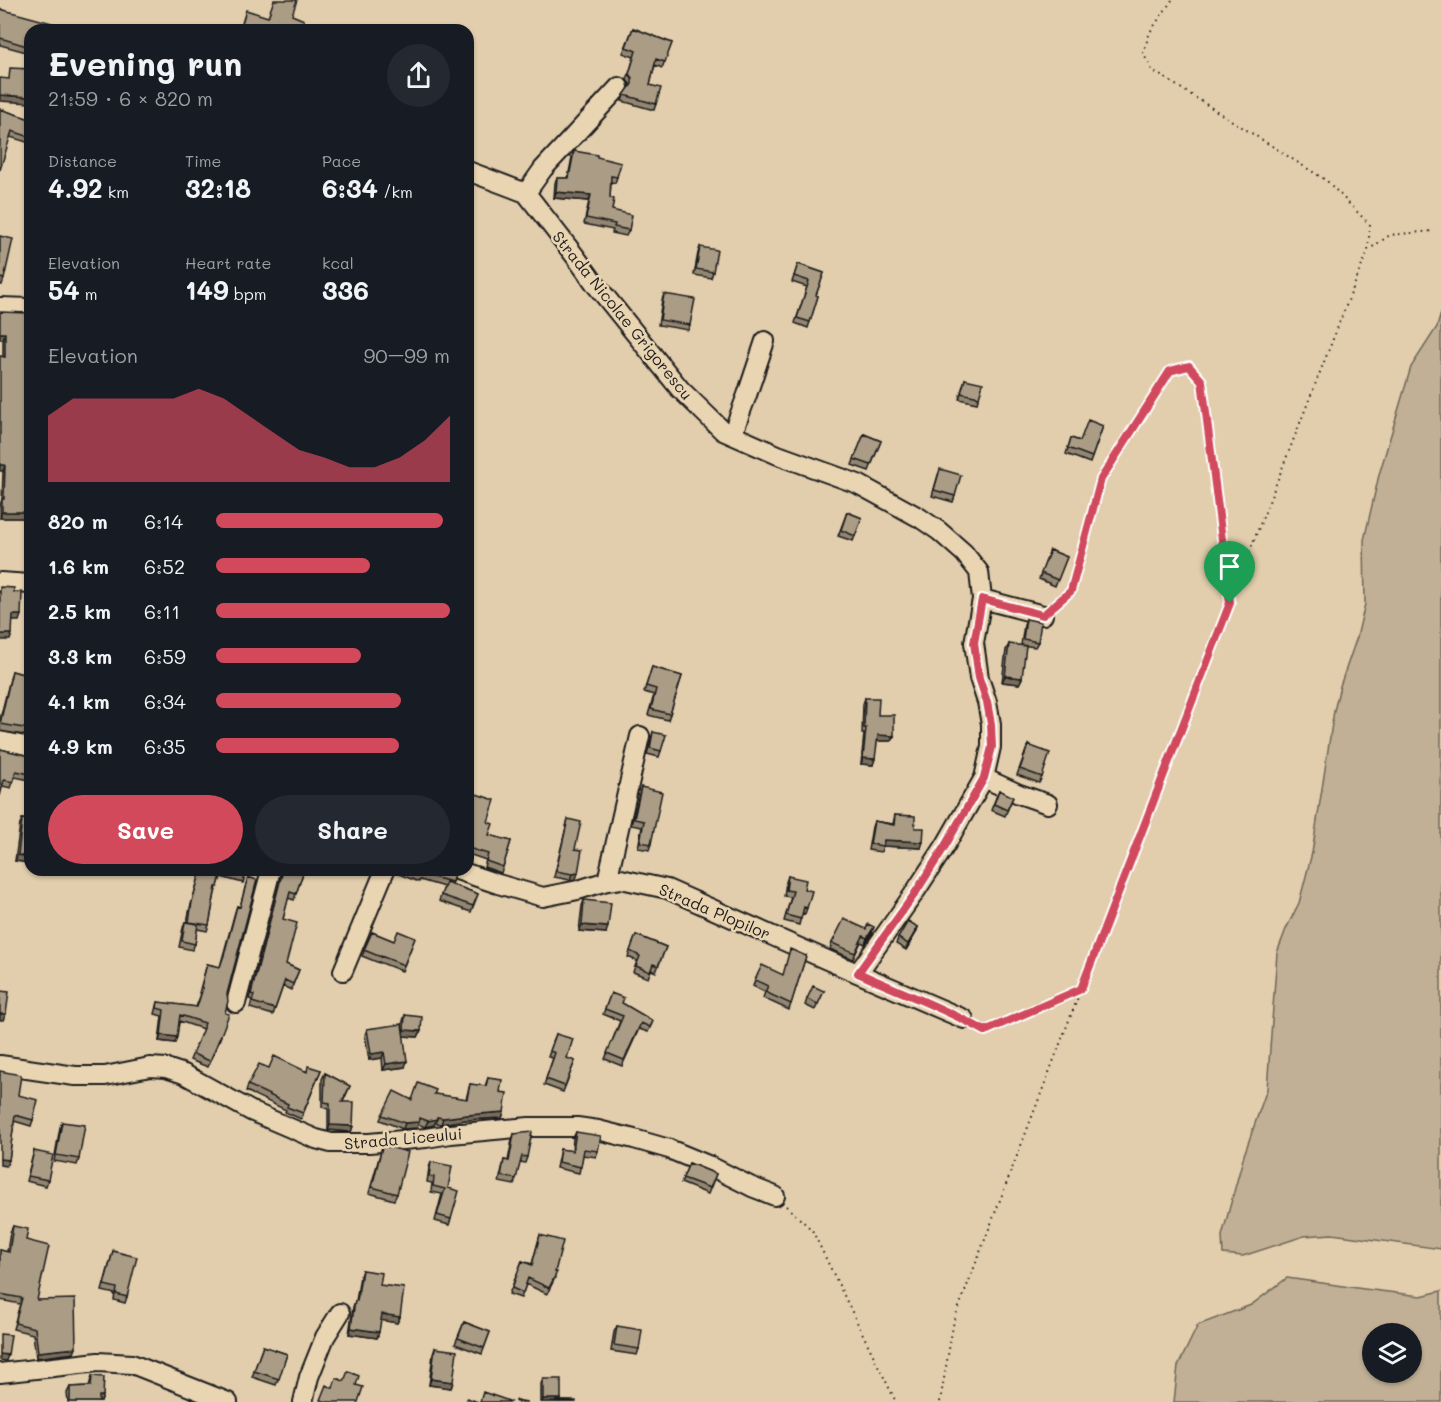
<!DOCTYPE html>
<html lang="en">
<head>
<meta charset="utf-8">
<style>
  body { margin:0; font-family:Mali,sans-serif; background:#242831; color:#f1f3f6; height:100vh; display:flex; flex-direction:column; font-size:22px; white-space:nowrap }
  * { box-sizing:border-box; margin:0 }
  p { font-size:20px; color:#9ea1a6 }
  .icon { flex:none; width:33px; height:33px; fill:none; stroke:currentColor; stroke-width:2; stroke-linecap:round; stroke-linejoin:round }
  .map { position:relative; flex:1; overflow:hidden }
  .drawer { position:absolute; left:24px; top:24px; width:450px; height:852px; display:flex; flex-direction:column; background:#171b24; border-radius:18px; box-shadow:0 2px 4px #0004 }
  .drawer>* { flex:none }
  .controls { position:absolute; left:1362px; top:1323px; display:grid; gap:12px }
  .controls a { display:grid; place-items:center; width:60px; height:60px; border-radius:50%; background:#171b24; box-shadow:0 2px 4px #0004; font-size:30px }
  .pin { position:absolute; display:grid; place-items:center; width:51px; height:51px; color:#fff; margin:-62px -26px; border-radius:50% 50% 50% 0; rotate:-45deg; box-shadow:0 0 6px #0007 }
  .pin .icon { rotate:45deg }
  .round { display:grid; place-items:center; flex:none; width:63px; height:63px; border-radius:32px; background:#242831 }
  .summary { display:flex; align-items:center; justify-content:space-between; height:102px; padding:0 24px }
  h1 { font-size:33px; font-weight:700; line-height:45px }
  .figures { display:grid; grid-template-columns:repeat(3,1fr); gap:9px; height:102px; padding:6px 24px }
  .figures div { display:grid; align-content:center }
  .figures b { font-size:26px; font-weight:700 }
  .figures small { font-size:16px; font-weight:400 }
  .figures p { font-size:16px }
  .chart { height:168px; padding:12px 24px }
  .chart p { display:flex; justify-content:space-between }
  .chart svg { width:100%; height:108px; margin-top:6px; fill:#d1495b; opacity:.7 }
  .cta { display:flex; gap:12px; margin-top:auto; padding:12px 24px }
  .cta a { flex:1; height:69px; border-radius:36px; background:#d1495b; color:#fff; font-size:24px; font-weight:700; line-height:69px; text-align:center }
  .cta a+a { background:#242831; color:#f1f3f6 }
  ul { padding:0 24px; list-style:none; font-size:20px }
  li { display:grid; grid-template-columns:96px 72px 1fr; align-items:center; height:45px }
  li i { height:15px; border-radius:8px; background:#d1495b }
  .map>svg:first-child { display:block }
  .green { fill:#c1b095; stroke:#6e6658; stroke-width:1.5; fill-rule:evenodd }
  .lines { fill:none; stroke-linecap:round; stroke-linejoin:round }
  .minor-casing { stroke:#1c1c1c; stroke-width:22 }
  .path { stroke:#1c1c1c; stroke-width:2; stroke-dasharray:1.5 4.5; stroke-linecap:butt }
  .minor { stroke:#ead5b3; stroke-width:18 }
  .wall { fill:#938672; stroke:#1c1c1c; stroke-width:1.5 }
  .shaded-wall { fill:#786d5d; stroke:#1c1c1c; stroke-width:1.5 }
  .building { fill:#ab9c85; stroke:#1c1c1c; stroke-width:1.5 }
  .route-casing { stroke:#fff; stroke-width:12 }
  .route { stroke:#d1495b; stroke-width:8 }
  .labels { text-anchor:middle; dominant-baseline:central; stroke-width:5; stroke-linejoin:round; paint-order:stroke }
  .street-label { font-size:16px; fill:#1c1c1c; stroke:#ead5b3 }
</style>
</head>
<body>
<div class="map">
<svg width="1441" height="1402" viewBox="0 0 1441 1402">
  <rect width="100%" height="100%" fill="#e2cead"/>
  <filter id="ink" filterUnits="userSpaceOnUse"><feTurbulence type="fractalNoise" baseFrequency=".0167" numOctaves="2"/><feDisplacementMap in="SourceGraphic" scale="12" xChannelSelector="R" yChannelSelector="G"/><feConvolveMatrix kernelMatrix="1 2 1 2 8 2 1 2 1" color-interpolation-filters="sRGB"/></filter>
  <g filter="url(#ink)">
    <path class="green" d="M1441 313V1249L1332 1234 1304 1236 1243 1256 1223 1254 1222 1236 1244 1155 1267 1089 1277 953 1286 929 1299 903 1312 853 1334 711 1340 686 1357 637 1365 604 1364 540 1379 475 1411 367 1437 327Z
      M1287 1278 1364 1289 1421 1296 1441 1291V1402H1174L1178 1366 1198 1325 1251 1305ZM1372 1334H1412V1372H1372Z"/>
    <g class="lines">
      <g class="minor-casing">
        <path id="minor" d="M468 171 526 193 575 256 596 285 680 389 723 431 778 455 858 484 920 518 939 531 964 553 979 572 982 599 1043 615
          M526 193 543 169 619 87
          M0 307 30 308
          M732 435 747 395 765 341
          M0 582 30 584
          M0 741 30 747
          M984 778 1019 794 1048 804
          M457 870 498 884 543 897 578 890 607 881 621 879 667 889 827 960 964 1019
          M607 881 640 736
          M343 971 385 870
          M858 973 913 895 945 846 984 778 991 747V724L987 702 979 678 974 643 982 599
          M236 1003 271 870
          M0 1065 75 1076H105L150 1067 166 1068 184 1074 253 1112 316 1139 331 1143H369L426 1138 451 1134 529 1127H577L598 1130 634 1139 669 1149 710 1166 752 1187 775 1196
          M0 1373 98 1362 132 1364 228 1402
          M303 1402 309 1377 325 1337 340 1313"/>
      </g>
      <path class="path" d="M1172 0 1150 32 1143 53 1152 70 1327 181 1370 225 1368 250
        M1055 605 1071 591 1101 479 1170 371 1189 366 1202 381 1230 602
        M977 1026 985 1031 1081 989
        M786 1206 812 1230 896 1402
        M940 1402 954 1320 1232 596 1368 250 1390 235 1432 231"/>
      <use href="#minor" class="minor"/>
    </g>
    <path class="wall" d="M0 9 30 30V53L0 45Z
      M633 28 672 43 662 68 655 65 650 85 656 104 654 110 622 101 624 95 630 87V84L627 80 634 57 623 53Z
      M0 109 30 119V143L10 137Z
      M574 151 597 157 617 177 615 183 611 182 610 198 612 210 629 230 626 236 612 233 613 230 584 224 589 201 554 198 555 183 557 178H568L572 157Z
      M0 236 4 279 2 285H0Z
      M700 247 713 272 711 278 694 275 698 253Z
      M798 264 824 273 816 295 818 296 808 328 795 323 807 287 792 282Z
      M664 294 690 325 688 330 658 325 662 300Z
      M0 312 29 405H30V518H0V505L2 499 3 471V339Z
      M965 379 979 397 977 403 959 399Z
      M1103 426 1090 463 1066 454 1071 438 1080 441Z
      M864 434 881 441 869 471 852 465Z
      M938 475 955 496 953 502 932 496Z
      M847 512 862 518 853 541 838 536Z
      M1050 550 1067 557 1055 586 1039 579Z
      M1026 619 1038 642 1035 647 1021 645 1024 625Z
      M1009 644 1022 678 1019 684 1002 682 1006 650Z
      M652 667 682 676 668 720 648 715 654 695 644 692Z
      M12 671 30 676V736L0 731V719Z
      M865 698 894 736 891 741H877L873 765 861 764 864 734H862L863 704Z
      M653 732 661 751 659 757 647 754Z
      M1028 745 1042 777 1039 783 1017 775Z
      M0 749 30 756V780L15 777 11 788 2 786Z
      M641 787 651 844 649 850 638 848 642 827 631 825Z
      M999 790 1013 797 1005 816 991 810Z
      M468 794 488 822 489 835 511 841 501 873 484 867 486 860 468 854Z
      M895 815 915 828 921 848 883 846 881 852 868 850 872 827 874 821 893 824Z
      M22 819 30 820V863L15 861 20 824Z
      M568 819 575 849 576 879 570 880 554 877Z
      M201 870H247L243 883 221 877 215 893 209 925 207 931 197 929 195 944 192 950 179 947 183 928 185 922H187L190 908Z
      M283 870H304L294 900 288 898 283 919 286 964 299 970 291 990 283 986 273 1015 250 1008 252 1000 249 999Z
      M396 870H450L454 874 451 884 478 894 471 912 439 901 444 887 420 880 419 882 396 873Z
      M788 876 804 889 807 908 805 914 802 913 799 925 784 921 791 897 784 896 786 882Z
      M248 877 227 994 221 1036 208 1067 190 1060 203 1029 179 1021 175 1043 159 1041 162 1016 155 1014 158 1002 196 1007 201 994 199 993 207 964 220 967 235 912 237 906 240 907Z
      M584 900 606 933 579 931 582 906Z
      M918 927 916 933 906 950 896 944 898 938Z
      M372 932 394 941 415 938 402 971 379 962V963L362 956Z
      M872 933 865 944 861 942 853 959 830 949 832 943Z
      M636 935 666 947 656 972 651 970 648 978 633 972 637 961 628 957Z
      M806 956 789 1010 763 998 765 992 753 986 755 980 783 975Z
      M824 991 815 1010 805 1005 807 999Z
      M611 993 622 1003 653 1021 648 1032 639 1029 622 1066 605 1059 620 1021 603 1014Z
      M405 1015 421 1031 418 1037 403 1036 405 1067 383 1070 382 1058 369 1060 365 1035 367 1029 402 1027 403 1021Z
      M556 1034 567 1058 575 1061 563 1092 544 1085 553 1058 548 1057Z
      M269 1068 306 1071 321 1070 301 1119 285 1112 286 1110 246 1091 248 1085Z
      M325 1073 350 1086 343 1102 353 1126 351 1132 328 1130V1109L322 1107V1079Z
      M488 1078 500 1092 504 1112 502 1118 465 1120 441 1124 435 1123 434 1125 425 1127 418 1124 417 1128 403 1129 380 1120 382 1115 412 1099 434 1094 466 1099 470 1084 485 1086Z
      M18 1095 33 1120 31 1126 14 1121 9 1160 6 1166Z
      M62 1122 79 1159 77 1165 54 1161 60 1127Z
      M576 1132 598 1151 596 1157 583 1155 579 1173 556 1168 560 1149 572 1151 573 1138Z
      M514 1134 527 1157 525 1163 520 1162 514 1185 499 1182 504 1160 508 1161 512 1140Z
      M382 1147 397 1194 394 1200 369 1193Z
      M34 1151 48 1180 46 1186 26 1181Z
      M431 1162 448 1188 451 1219 449 1225 435 1221 442 1194 431 1192 432 1183 427 1182 429 1168Z
      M689 1163 716 1174 708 1194 681 1183Z
      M13 1226 26 1240 37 1300 74 1353 36 1358 33 1334 13 1329 20 1304 0 1300V1250L7 1252 10 1232Z
      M540 1235 555 1278 547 1294 526 1284 521 1298 509 1294 522 1261 532 1264Z
      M113 1251 127 1297 125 1303 114 1300 115 1294 102 1291Z
      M362 1270 380 1285 400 1317 397 1323 381 1320 377 1338 349 1334 353 1307 355 1301H356L360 1276Z
      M464 1322 490 1332 482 1354 455 1344Z
      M617 1326 639 1349 637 1355 611 1351 614 1332Z
      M263 1346 287 1354 276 1385 252 1377Z
      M435 1348 453 1382 451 1388 429 1385 433 1354Z
      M92 1376 103 1396 101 1402H68L67 1393 70 1387 89 1386Z
      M543 1379 561 1399 560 1401 576 1402H541V1384Z"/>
    <path class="shaded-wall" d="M0 95 30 97V103L0 101Z
      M556 192 591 195 589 201 554 198Z
      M0 333H5L3 339H0Z
      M0 465H5L3 471H0Z
      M2 512H30V518H0Z
      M13 615H21L19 621H11Z
      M0 634H12L10 640H0Z
      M1005 676 1022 678 1019 684 1002 682Z
      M878 735 894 736 891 741H875Z
      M863 758 875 759 873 765 861 764Z
      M884 840 923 842 921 848 882 846Z
      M18 855 30 857V863L15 861Z
      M578 873 576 879 570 880 572 874Z
      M582 925 608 927 606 933 579 931Z
      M874 927 872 933 865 944 867 938Z
      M918 927 916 933 906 950 908 944Z
      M0 1014H6L3 1020H0Z
      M404 1030 421 1031 418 1037 402 1036Z
      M161 1035 177 1037 175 1043 159 1041Z
      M384 1052 382 1058 369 1060 371 1054Z
      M407 1061 405 1067 383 1070 386 1064Z
      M504 1112 502 1118 465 1120 441 1124 443 1118 467 1115Z
      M437 1119 434 1125 425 1127 428 1121Z
      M419 1122 417 1128 403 1129 405 1123Z
      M330 1125 353 1126 351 1132 328 1130Z
      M0 1159 9 1160 6 1166 0 1165Z
      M382 1314 400 1317 397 1323 379 1320Z
      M351 1328 379 1332 377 1338 349 1334Z
      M76 1348 74 1353 36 1358 38 1352Z
      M0 1354 8 1355 6 1361 0 1360Z
      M431 1379 453 1382 451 1388 429 1385Z
      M99 1396H103L101 1402H97Z
      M543 1399H561L560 1402 556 1401V1402H542Z"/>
    <path class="building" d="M274 0H297L292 15 304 20 300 30H240L246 10 268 17Z
      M0 9 63 26 62 30H30V47L0 38Z
      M633 28 672 43 665 62 656 59 650 85 661 88 656 104 624 95 632 84V78L629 74 636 51 626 47Z
      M10 68 30 69V97L0 95V78L9 79Z
      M0 109 30 119V137L12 131 0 170Z
      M574 151 597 155V157L621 163 617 177 611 176 610 198 614 199 612 210 632 215 629 230 614 227 615 224 586 218 591 195 556 192 557 178H569Z
      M0 236 13 239 4 279 0 278Z
      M700 247 717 250 713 272 696 269Z
      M798 264 824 273 816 295 818 296 810 322 797 318 809 281 794 276Z
      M664 294 695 299 690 325 660 320Z
      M0 312 30 313V392L29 405H30V512H2V499H4L5 465H0V356L5 357V333H0Z
      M965 379 983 383 979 397 961 393Z
      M1088 420 1103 426 1092 457 1068 448 1071 438 1080 441Z
      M864 434 881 441 871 465 854 459Z
      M940 469 961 475 955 496 934 490Z
      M847 512 862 518 855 536 841 530Z
      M1050 550 1067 557 1058 580 1041 573Z
      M0 587 14 588V592H22L21 615H13L12 634H0Z
      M1026 619 1041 622 1038 642 1023 639Z
      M1009 644 1026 646 1022 678 1005 676Z
      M652 667 682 676 670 714 651 709 656 689 646 686Z
      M12 671 30 676V729L0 724Z
      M865 698H879L878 715H894V736L878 735 875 759 863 758 866 728H864Z
      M653 732 666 735 661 751 650 748Z
      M1028 745 1050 753 1042 777 1020 769Z
      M0 749 30 756V774L16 771 13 782 4 780 0 796Z
      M641 787 662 792 651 844 640 842 644 821 634 819Z
      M999 790 1013 797 1007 810 994 804Z
      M473 793 495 800 488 822 493 824 489 835 511 841 503 867 486 861 488 854 468 848V794L473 795Z
      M895 815 915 816V828H924L923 842 884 840 883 846 870 844 874 821 894 825Z
      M22 819 30 820V857L18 855Z
      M568 819 581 822 575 849 582 850 578 873 572 874 556 871Z
      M201 870H247L245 877 222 871 218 887H216L209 925 189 922 192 902Z
      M283 870H304L296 894 290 892 283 919 297 923 286 964 299 970 293 984 285 980 275 1009 252 1002 254 995 251 994Z
      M405 870H450L454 874 452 882 422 874 421 876Z
      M788 876 806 880 804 889 812 891 807 908 804 907 801 919 786 915 793 891 786 890Z
      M248 877 257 880 227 994 228 1001 225 1013 229 1014 223 1030 210 1061 193 1054 205 1023 180 1015 177 1037 161 1035 164 1010 157 1008 158 1002 197 1007 203 988 201 987 207 964 220 967 224 955 237 906 240 907Z
      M446 882 478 894 473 906 441 895Z
      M584 900 611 903 608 927 582 925Z
      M844 919 866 929 868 924 874 927 867 938 863 936 855 953 832 943Z
      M908 921 918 927 908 944 898 938Z
      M185 922 198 924 195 944 182 941Z
      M398 931 415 938 404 965 381 956V957L364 950 372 932 394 941Z
      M636 935 666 947 658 966 653 964 650 972 636 966 640 956 630 951Z
      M790 949 806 956 791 1004 765 992 768 986 755 980 762 965 783 975Z
      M813 986 824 991 818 1004 807 999Z
      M0 991 9 992 6 1014H0Z
      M611 993 624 998 622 1003 653 1021 650 1027 641 1023 624 1060 607 1053 623 1016 605 1009Z
      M405 1015 422 1017 421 1031 404 1030Z
      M402 1024 407 1061 386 1064 384 1052 371 1054 367 1029Z
      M556 1034 573 1039 567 1058 575 1061 565 1086 546 1079 555 1053 550 1051Z
      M274 1056 307 1072 308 1066 321 1070 303 1113 287 1107 288 1104 248 1085 259 1064 269 1068Z
      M0 1071 21 1075 18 1095 38 1100 33 1120 15 1115 9 1160 0 1159Z
      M325 1073 350 1086 342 1102H354L353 1126 330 1125V1103L324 1102Z
      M488 1078 502 1080 500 1092 507 1093 504 1112 467 1115 443 1118 437 1117V1119L428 1121 420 1118 419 1122 405 1123 382 1115 394 1091 412 1100 418 1083 436 1090 434 1094 467 1099 470 1084 486 1086Z
      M62 1122 85 1125 79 1159 56 1155Z
      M532 1132 527 1157 522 1156 516 1179 501 1176 504 1160 509 1161 514 1134Z
      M576 1132 601 1136 598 1151 584 1149 581 1167 558 1162 560 1149 573 1151Z
      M382 1147H389L408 1152 397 1194 372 1187Z
      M34 1151 53 1155 48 1180 28 1176Z
      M431 1162 452 1166 448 1188 459 1191 451 1219 437 1215 445 1189 433 1186 434 1177 429 1176Z
      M689 1163 716 1174 710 1188 683 1178Z
      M13 1226 28 1229 26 1240 49 1246 37 1300 75 1299 76 1348 38 1352 35 1328 15 1323 22 1298 0 1294V1250L9 1252Z
      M540 1235 563 1241 555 1272H557L549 1288 528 1278 523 1293 512 1288 522 1261 532 1265Z
      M113 1251 137 1257 127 1297 116 1294 117 1288 104 1285Z
      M362 1270 382 1273 380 1285 404 1288 400 1317 382 1314 379 1332 351 1328 355 1301H357Z
      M464 1322 490 1332 484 1348 458 1338Z
      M617 1326 642 1330 639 1349 614 1345Z
      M0 1334 11 1335 8 1355 0 1354Z
      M263 1346 287 1354 279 1379 254 1371Z
      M435 1348 457 1351 453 1382 431 1379Z
      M348 1371 359 1376 356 1385 363 1387 358 1402H328L320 1400 326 1385 333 1388 336 1378 344 1381Z
      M92 1376 104 1377 103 1396H99V1402H70V1387L91 1386Z
      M543 1379H561V1399H543Z
      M483 1392 512 1402H480Z
      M467 1398 478 1402H466Z
      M516 1400 527 1402H516Z
      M556 1401H576V1402H556Z"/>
  </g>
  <g class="lines" filter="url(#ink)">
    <g class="route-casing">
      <path id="route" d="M1189 366 1202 381 1230 603 1081 989 985 1031C944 1008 900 992 858 973L914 895 945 846 984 778 992 747 991 724 987 702 979 678 974 643 982 599 1043 615 1071 591 1101 479 1170 371Z"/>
    </g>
    <use href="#route" class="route"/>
  </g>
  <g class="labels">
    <g class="street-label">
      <text transform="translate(623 315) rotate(51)">Strada Nicolae Grigorescu</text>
      <text transform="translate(715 911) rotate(23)">Strada Plopilor</text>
      <text transform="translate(403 1138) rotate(-5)">Strada Liceului</text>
    </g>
  </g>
</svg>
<div class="controls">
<a><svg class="icon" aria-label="layers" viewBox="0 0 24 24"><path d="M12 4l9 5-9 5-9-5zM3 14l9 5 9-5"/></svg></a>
</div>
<div class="pin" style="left:1230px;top:603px;background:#1e9e55"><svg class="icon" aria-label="arrive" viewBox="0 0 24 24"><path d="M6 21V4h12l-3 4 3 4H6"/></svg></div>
<section class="drawer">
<div class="summary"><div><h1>Evening run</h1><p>21:59 · 6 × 820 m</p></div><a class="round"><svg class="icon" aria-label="share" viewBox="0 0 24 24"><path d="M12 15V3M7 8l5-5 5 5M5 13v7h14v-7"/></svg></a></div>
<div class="figures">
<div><p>Distance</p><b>4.92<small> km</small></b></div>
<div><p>Time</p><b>32:18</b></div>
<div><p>Pace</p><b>6:34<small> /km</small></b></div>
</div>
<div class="figures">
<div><p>Elevation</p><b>54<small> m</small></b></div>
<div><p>Heart rate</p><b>149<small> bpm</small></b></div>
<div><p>kcal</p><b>336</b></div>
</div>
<div class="chart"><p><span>Elevation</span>90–99 m</p>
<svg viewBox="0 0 160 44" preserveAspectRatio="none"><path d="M0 44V17L10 10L20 10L30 10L40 10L50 10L60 6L70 10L80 17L90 24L100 31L110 34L120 38L130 38L140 34L150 27L160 17V44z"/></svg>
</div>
<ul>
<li><b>820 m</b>6:14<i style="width:97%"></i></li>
<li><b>1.6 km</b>6:52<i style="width:66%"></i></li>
<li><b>2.5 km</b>6:11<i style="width:100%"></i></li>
<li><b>3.3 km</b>6:59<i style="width:62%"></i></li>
<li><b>4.1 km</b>6:34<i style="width:79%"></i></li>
<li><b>4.9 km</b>6:35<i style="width:78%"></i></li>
</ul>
<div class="cta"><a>Save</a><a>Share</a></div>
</section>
</div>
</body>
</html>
